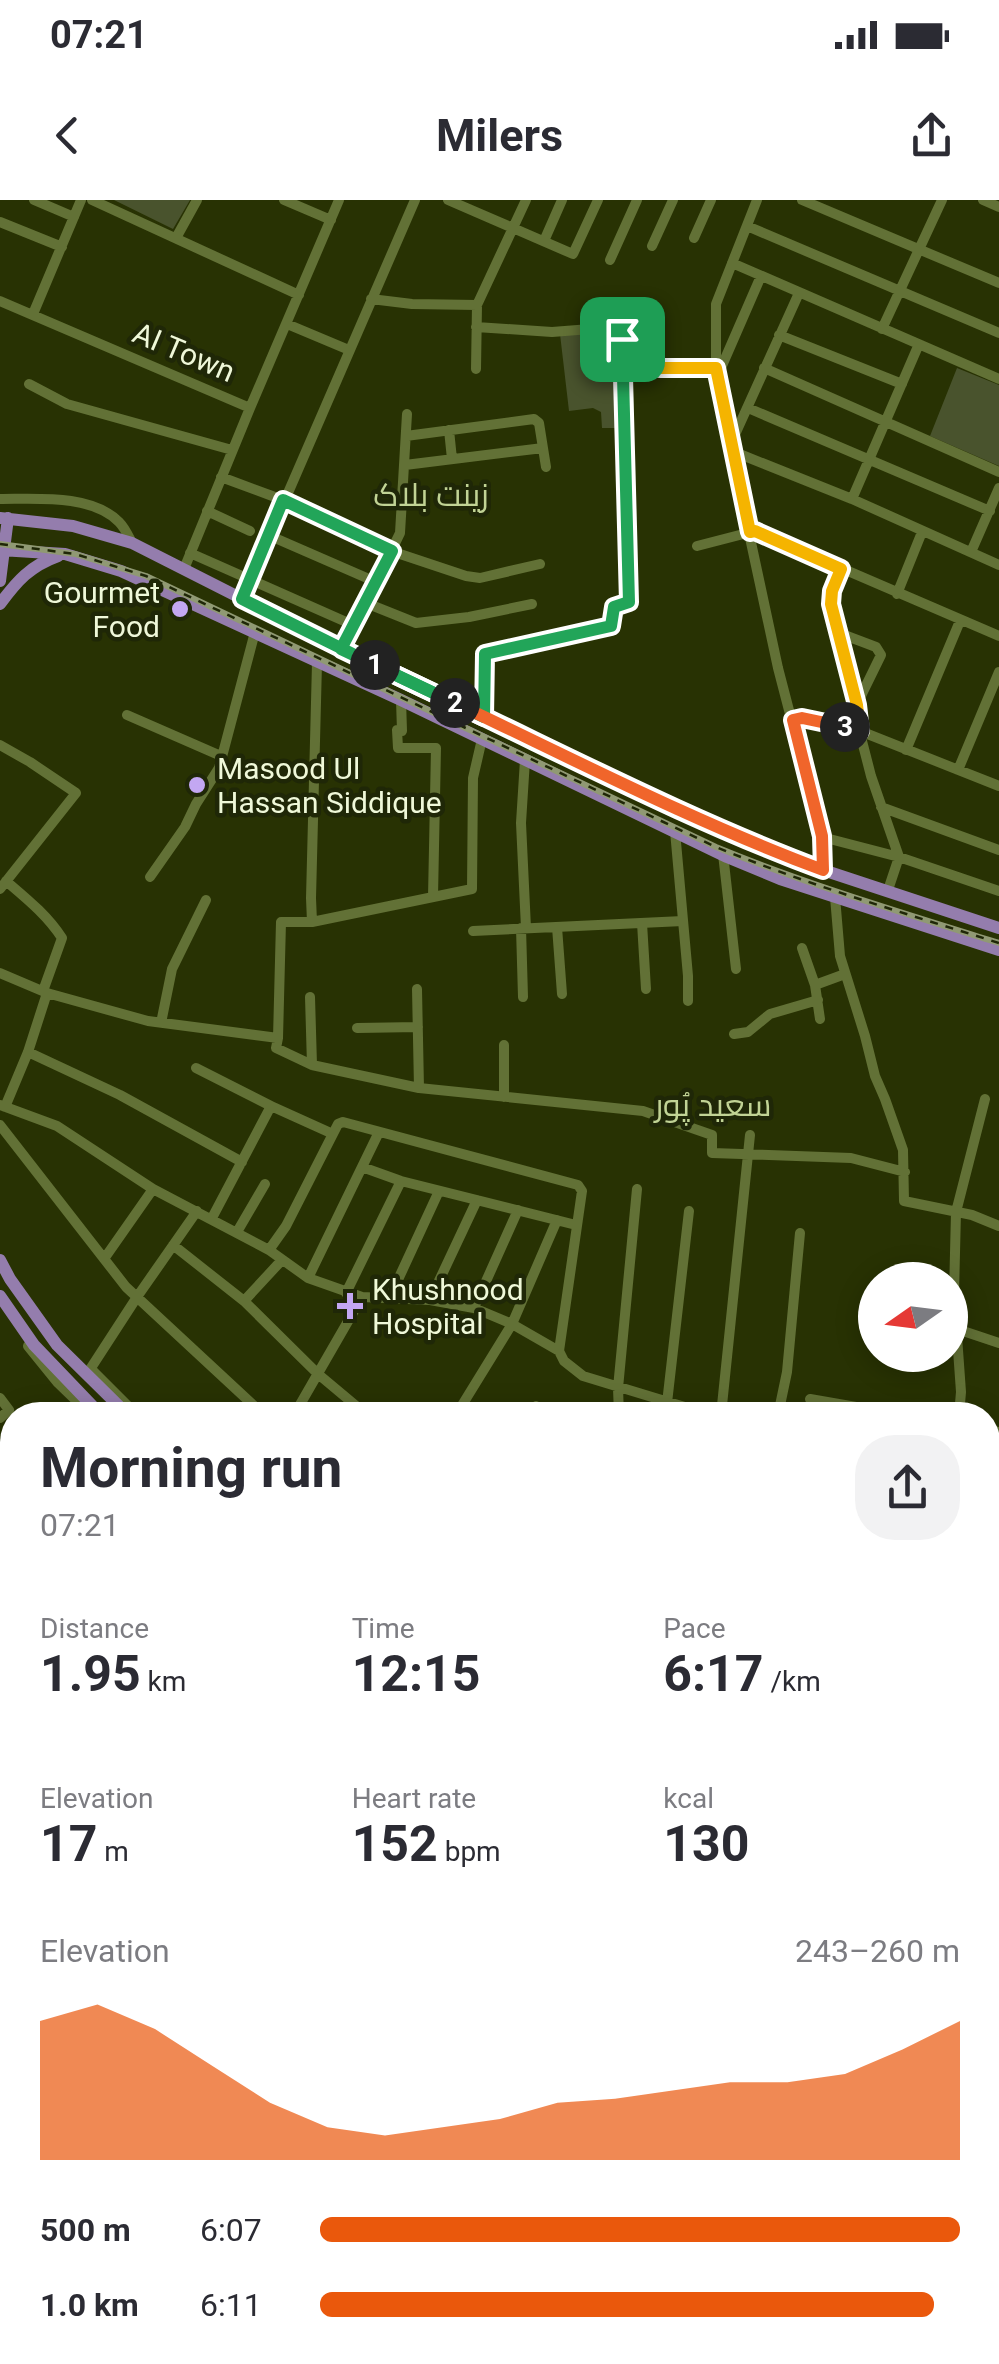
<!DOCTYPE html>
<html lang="en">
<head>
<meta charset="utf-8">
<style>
  body { margin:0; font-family:Roboto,Cairo,sans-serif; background:#f2f2f3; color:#2b2b33; height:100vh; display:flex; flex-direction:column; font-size:38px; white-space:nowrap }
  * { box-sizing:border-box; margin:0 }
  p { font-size:32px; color:#7c7c81 }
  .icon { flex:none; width:55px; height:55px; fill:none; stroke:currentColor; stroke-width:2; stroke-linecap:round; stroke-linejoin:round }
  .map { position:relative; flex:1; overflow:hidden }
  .panel { position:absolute; left:0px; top:1202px; width:1000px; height:962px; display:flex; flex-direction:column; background:#fff; border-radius:40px 40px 0 0; box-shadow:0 5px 25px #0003 }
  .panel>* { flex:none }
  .needle { width:65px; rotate:256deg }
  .fabs { position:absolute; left:858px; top:1062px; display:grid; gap:20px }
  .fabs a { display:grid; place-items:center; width:110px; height:110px; border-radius:50%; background:#fff; box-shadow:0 5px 25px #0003; font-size:50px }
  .pin { position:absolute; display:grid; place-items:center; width:85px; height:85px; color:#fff; margin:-42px; border-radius:20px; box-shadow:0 5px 15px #0006 }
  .km { position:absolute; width:50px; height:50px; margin:-25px; border-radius:50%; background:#222; color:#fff; font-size:28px; line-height:50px; text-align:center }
  .round { display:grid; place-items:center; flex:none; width:105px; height:105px; border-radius:40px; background:#f2f2f3 }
  .head { display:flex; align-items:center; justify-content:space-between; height:170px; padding:0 40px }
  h1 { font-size:55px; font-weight:700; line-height:75px }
  .metrics { display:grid; grid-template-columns:repeat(3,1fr); gap:15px; height:170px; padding:10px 40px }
  .metrics div { display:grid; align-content:center }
  .metrics b { font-size:50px; font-weight:700 }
  .metrics small { font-size:28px; font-weight:400 }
  .metrics p { font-size:28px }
  .chart { height:280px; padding:20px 40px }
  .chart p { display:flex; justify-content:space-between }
  .chart svg { width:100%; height:180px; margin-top:10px; fill:#ea580c; opacity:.7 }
  ul { padding:0 40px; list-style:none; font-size:32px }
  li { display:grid; grid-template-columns:160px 120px 1fr; align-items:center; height:75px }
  li i { height:25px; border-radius:12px; background:#ea580c }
  .status { display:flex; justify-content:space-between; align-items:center; height:70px; padding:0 50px; background:#fff; direction:ltr }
  .status svg { height:28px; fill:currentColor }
  header { display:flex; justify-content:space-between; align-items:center; height:130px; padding:0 40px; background:#fff; font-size:45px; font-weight:700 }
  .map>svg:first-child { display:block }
  .green { fill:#49532d }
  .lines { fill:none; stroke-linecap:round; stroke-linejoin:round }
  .minor { stroke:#627136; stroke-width:10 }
  .major { stroke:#947dad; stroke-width:12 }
  .rail-casing { stroke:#909973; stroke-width:6 }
  .rail { stroke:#1f2707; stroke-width:2.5; stroke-dasharray:8; stroke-linecap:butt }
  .split-1-casing { stroke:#fff; stroke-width:20 }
  .split-2-casing { stroke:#fff; stroke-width:20 }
  .split-3-casing { stroke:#fff; stroke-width:20 }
  .split-4-casing { stroke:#fff; stroke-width:20 }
  .split-1 { stroke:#22a559; stroke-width:12 }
  .split-2 { stroke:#22a559; stroke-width:12 }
  .split-3 { stroke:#f0652b; stroke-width:12 }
  .split-4 { stroke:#f5b400; stroke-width:12 }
  .poi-dot { fill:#c3a7f2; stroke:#1f2707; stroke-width:4 }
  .labels { text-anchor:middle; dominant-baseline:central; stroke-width:9; stroke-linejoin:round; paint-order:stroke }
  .street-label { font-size:30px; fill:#eff8d9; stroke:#1f2707 }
  .poi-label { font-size:30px; fill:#eff8d9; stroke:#1f2707; text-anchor:start }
  .neighbourhood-label { font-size:32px; fill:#c1d395; stroke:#1f2707 }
</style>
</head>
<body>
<div class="status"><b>07:21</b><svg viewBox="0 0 49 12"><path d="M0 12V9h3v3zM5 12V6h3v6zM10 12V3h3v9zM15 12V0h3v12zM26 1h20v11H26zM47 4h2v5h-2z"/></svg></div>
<header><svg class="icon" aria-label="back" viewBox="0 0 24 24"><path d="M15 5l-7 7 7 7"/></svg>Milers<svg class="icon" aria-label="share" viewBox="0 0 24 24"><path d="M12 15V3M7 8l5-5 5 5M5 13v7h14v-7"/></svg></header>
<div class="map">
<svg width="999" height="2164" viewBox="0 0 999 2164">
  <rect width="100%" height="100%" fill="#283203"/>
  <path class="green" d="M114 0H190L173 29Z
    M602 131 619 141 621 228H602L601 212 593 208 569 211 560 134Z
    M957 168 999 185V266L930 236Z
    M12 1236V1323L8 1317 0 1314V1249Z
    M995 1802H999V1943L988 1941V1806Z"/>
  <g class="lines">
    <path class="minor" d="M34 0 74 17
      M92 0 299 95
      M284 0 331 20
      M448 0 573 54 598 0
      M757 0 716 104V168L729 240 778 468 822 637 823 670
      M802 0 999 83
      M983 0 999 7
      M0 22 62 47
      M747 26 999 133
      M176 38 197 0
      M694 38 711 0
      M544 41 562 0
      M652 46 673 0
      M610 60 637 0
      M732 63 999 179
      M371 99 412 104 477 105
      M0 101 250 208
      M33 114 81 0
      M287 124 349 150
      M476 127 552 132 603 128 614 133 661 168H721L761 76
      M882 129 942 0
      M779 135 902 184
      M764 168 999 272
      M476 169 477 105 526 0
      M623 174 661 168
      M29 184 67 204 232 250
      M748 208 990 311
      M449 230 452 259
      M406 236 534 219 539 223 546 267
      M729 240 733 239 799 93
      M732 251 852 299 999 365
      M405 265 543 248
      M221 277 283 300 391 351 466 376 480 378 540 364
      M0 299C36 299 92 294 119 322 125 328 128 335 132 343
      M852 299 919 144
      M207 311 250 331
      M268 335 376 382
      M697 346 755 331 999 436
      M971 352 999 288
      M190 353 353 425
      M184 369 250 208 339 0
      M841 369 832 391 831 404 857 505 862 541 871 576 899 657 888 690
      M897 394 922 332
      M242 399 415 0
      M366 403 416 423 469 417 532 404
      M839 433 876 447 881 455 857 504
      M341 449 366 403 400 333 407 214
      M401 500 402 531 397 530 398 548H436L433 697
      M127 515 221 556
      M484 517 485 454 602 429 611 425 614 407 629 402 623 139
      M793 520 802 518 860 531 999 586
      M482 539 473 578 472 689 312 722H281L278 838 276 848 312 865 419 888 643 911 712 935V953L851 958 905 972
      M0 545 30 562 76 593 0 689
      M906 550 960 421
      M525 560 521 623 526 728
      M958 570 999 472
      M881 607 999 650
      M675 631 688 776V801
      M822 637 899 657 999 691
      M723 654 736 769
      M150 677 185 627 196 604 219 568 255 432
      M6 681C27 699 47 715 62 738L43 791
      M835 697 840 756 865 836 875 876 885 899 903 950 904 1001 972 1015 999 1026
      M312 722 311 698 317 463
      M642 723 646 789
      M557 727 562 794
      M521 728 523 797
      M473 731 683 721
      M802 748 815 785 820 819
      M0 773 47 793 28 852 5 907
      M815 785 845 774
      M417 789 419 888
      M47 793 148 821 278 838
      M310 797 312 865
      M161 823 172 769 206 700
      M357 828 418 827
      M734 834 748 832 770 814 818 800
      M28 852 120 895 242 962
      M196 868 271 906 333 934
      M504 897V845
      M0 905 57 926 153 989 269 1050 308 1078 362 1097 430 1100 474 1108 512 1124 559 1151 564 1161 583 1176 711 1215
      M0 925 126 1087 264 1215
      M362 967 401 981 576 1025
      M212 1018 271 906
      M237 1032 265 984
      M173 1045 244 1101 318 1174 367 1215
      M269 1050 286 1026 338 924 343 922 578 985 582 991 559 1151
      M104 1059 153 989
      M308 1078 379 932
      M346 1093 401 981
      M390 1097 439 991
      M430 1100 477 1000
      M244 1101 281 1061
      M474 1108 518 1010
      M957 1129 999 1143
      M28 1146 58 1183 91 1215
      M91 1169 137 1215
      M87 1174 137 1097 197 1011
      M0 1198 9 1210 0 1218
      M810 1199 902 1215
      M667 1203 689 1011
      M294 1215 362 1097
      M456 1215 512 1124 557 1020
      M531 1215 536 1206 547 1215
      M619 1215 618 1188 637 989
      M721 1215 750 935
      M778 1215 787 1172 800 1033
      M959 1215 961 1192 954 1094 956 1012 985 899
      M988 1230 999 1232
      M988 1269 999 1272
      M988 1319 999 1324
      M0 1413 12 1394
      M988 1444 999 1449
      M0 1452 12 1462
      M0 1498 12 1507
      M0 1539 12 1547
      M988 1541 999 1549
      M0 1611 12 1616
      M988 1645 999 1631
      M988 1710 999 1695
      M0 1755 12 1719
      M0 1965 12 1967
      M988 2121 999 2124
      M988 2131 999 2134
      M627 2152 673 2164
      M1 2164 13 2152
      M101 2164 113 2152
      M229 2164 242 2152
      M310 2164 322 2152
      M440 2164 452 2152
      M704 2164 707 2152"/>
    <path class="major" d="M0 318 73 326 132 343 341 449 543 547 753 644 823 670 999 728
      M0 350 65 354 121 371 401 500 727 657 780 679 999 750
      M0 381 8 318
      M0 404C17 381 30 366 58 356
      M0 1060 10 1079 57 1145 128 1215
      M0 1096 34 1145 101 1215
      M988 1497 999 1486
      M988 1516 999 1505
      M988 1767 999 1770
      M988 1785 999 1787
      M259 2164 271 2152
      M279 2164 291 2152"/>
    <g class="rail-casing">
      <path id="rail" d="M0 344 75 354 146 376 716 647C808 685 904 713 999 743"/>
    </g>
    <use href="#rail" class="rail"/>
  </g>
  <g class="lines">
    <g class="split-1-casing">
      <path id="split-1" d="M375 465 484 517 485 454 611 426 614 407 629 402 622 139"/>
    </g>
    <g class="split-2-casing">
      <path id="split-2" d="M375 465 242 399 283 300 392 351 341 449 455 503"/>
    </g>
    <g class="split-3-casing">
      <path id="split-3" d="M455 503C577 561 697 623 823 670L822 636 793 520 802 518 845 527"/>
    </g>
    <g class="split-4-casing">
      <path id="split-4" d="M622 139 660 168H716L750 332 755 331 841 369 832 391 831 404 857 505 860 531 845 527"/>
    </g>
    <use href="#split-1" class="split-1"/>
    <use href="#split-2" class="split-2"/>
    <use href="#split-3" class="split-3"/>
    <use href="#split-4" class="split-4"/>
  </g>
  <g class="poi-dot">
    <circle cx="180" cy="409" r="10"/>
    <circle cx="197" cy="585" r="10"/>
    <path d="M345 1091h10v10h10v10h-10v10h-10v-10h-10v-10h10z"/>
  </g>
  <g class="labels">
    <g class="street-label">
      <text transform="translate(184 152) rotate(23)">AI Town</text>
    </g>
    <g class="poi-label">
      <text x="160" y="392" text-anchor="end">Gourmet<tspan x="160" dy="34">Food</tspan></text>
      <text x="217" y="568">Masood Ul<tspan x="217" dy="34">Hassan Siddique</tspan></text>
      <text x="372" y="1089">Khushnood<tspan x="372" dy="34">Hospital</tspan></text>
    </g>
    <g class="neighbourhood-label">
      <text x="431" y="295">زینت بلاک</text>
      <text x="713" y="905">سعید پُور</text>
    </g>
  </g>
</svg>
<div class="fabs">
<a><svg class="needle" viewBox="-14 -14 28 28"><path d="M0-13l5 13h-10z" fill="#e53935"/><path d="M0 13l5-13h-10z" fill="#7c7c81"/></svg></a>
</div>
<div class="pin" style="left:622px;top:139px;background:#1e9e55"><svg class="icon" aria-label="arrive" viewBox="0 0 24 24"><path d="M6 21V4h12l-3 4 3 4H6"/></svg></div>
<b class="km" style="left:375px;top:465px">1</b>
<b class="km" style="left:455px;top:503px">2</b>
<b class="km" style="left:845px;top:527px">3</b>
<section class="panel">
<div class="head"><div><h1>Morning run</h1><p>07:21</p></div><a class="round"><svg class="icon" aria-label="share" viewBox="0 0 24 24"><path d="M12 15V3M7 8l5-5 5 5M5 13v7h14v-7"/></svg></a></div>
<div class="metrics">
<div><p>Distance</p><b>1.95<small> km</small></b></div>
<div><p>Time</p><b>12:15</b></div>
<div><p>Pace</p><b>6:17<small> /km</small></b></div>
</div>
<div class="metrics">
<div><p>Elevation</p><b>17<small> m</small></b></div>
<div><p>Heart rate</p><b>152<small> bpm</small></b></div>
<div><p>kcal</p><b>130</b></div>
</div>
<div class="chart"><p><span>Elevation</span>243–260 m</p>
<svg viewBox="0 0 160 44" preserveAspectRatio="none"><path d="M0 44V10L10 6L20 12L30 21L40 30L50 36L60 38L70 36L80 34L90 30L100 29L110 27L120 25L130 25L140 23L150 17L160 10V44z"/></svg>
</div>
<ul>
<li><b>500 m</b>6:07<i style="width:100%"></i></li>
<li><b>1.0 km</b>6:11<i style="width:96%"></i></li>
</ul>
</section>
</div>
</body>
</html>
